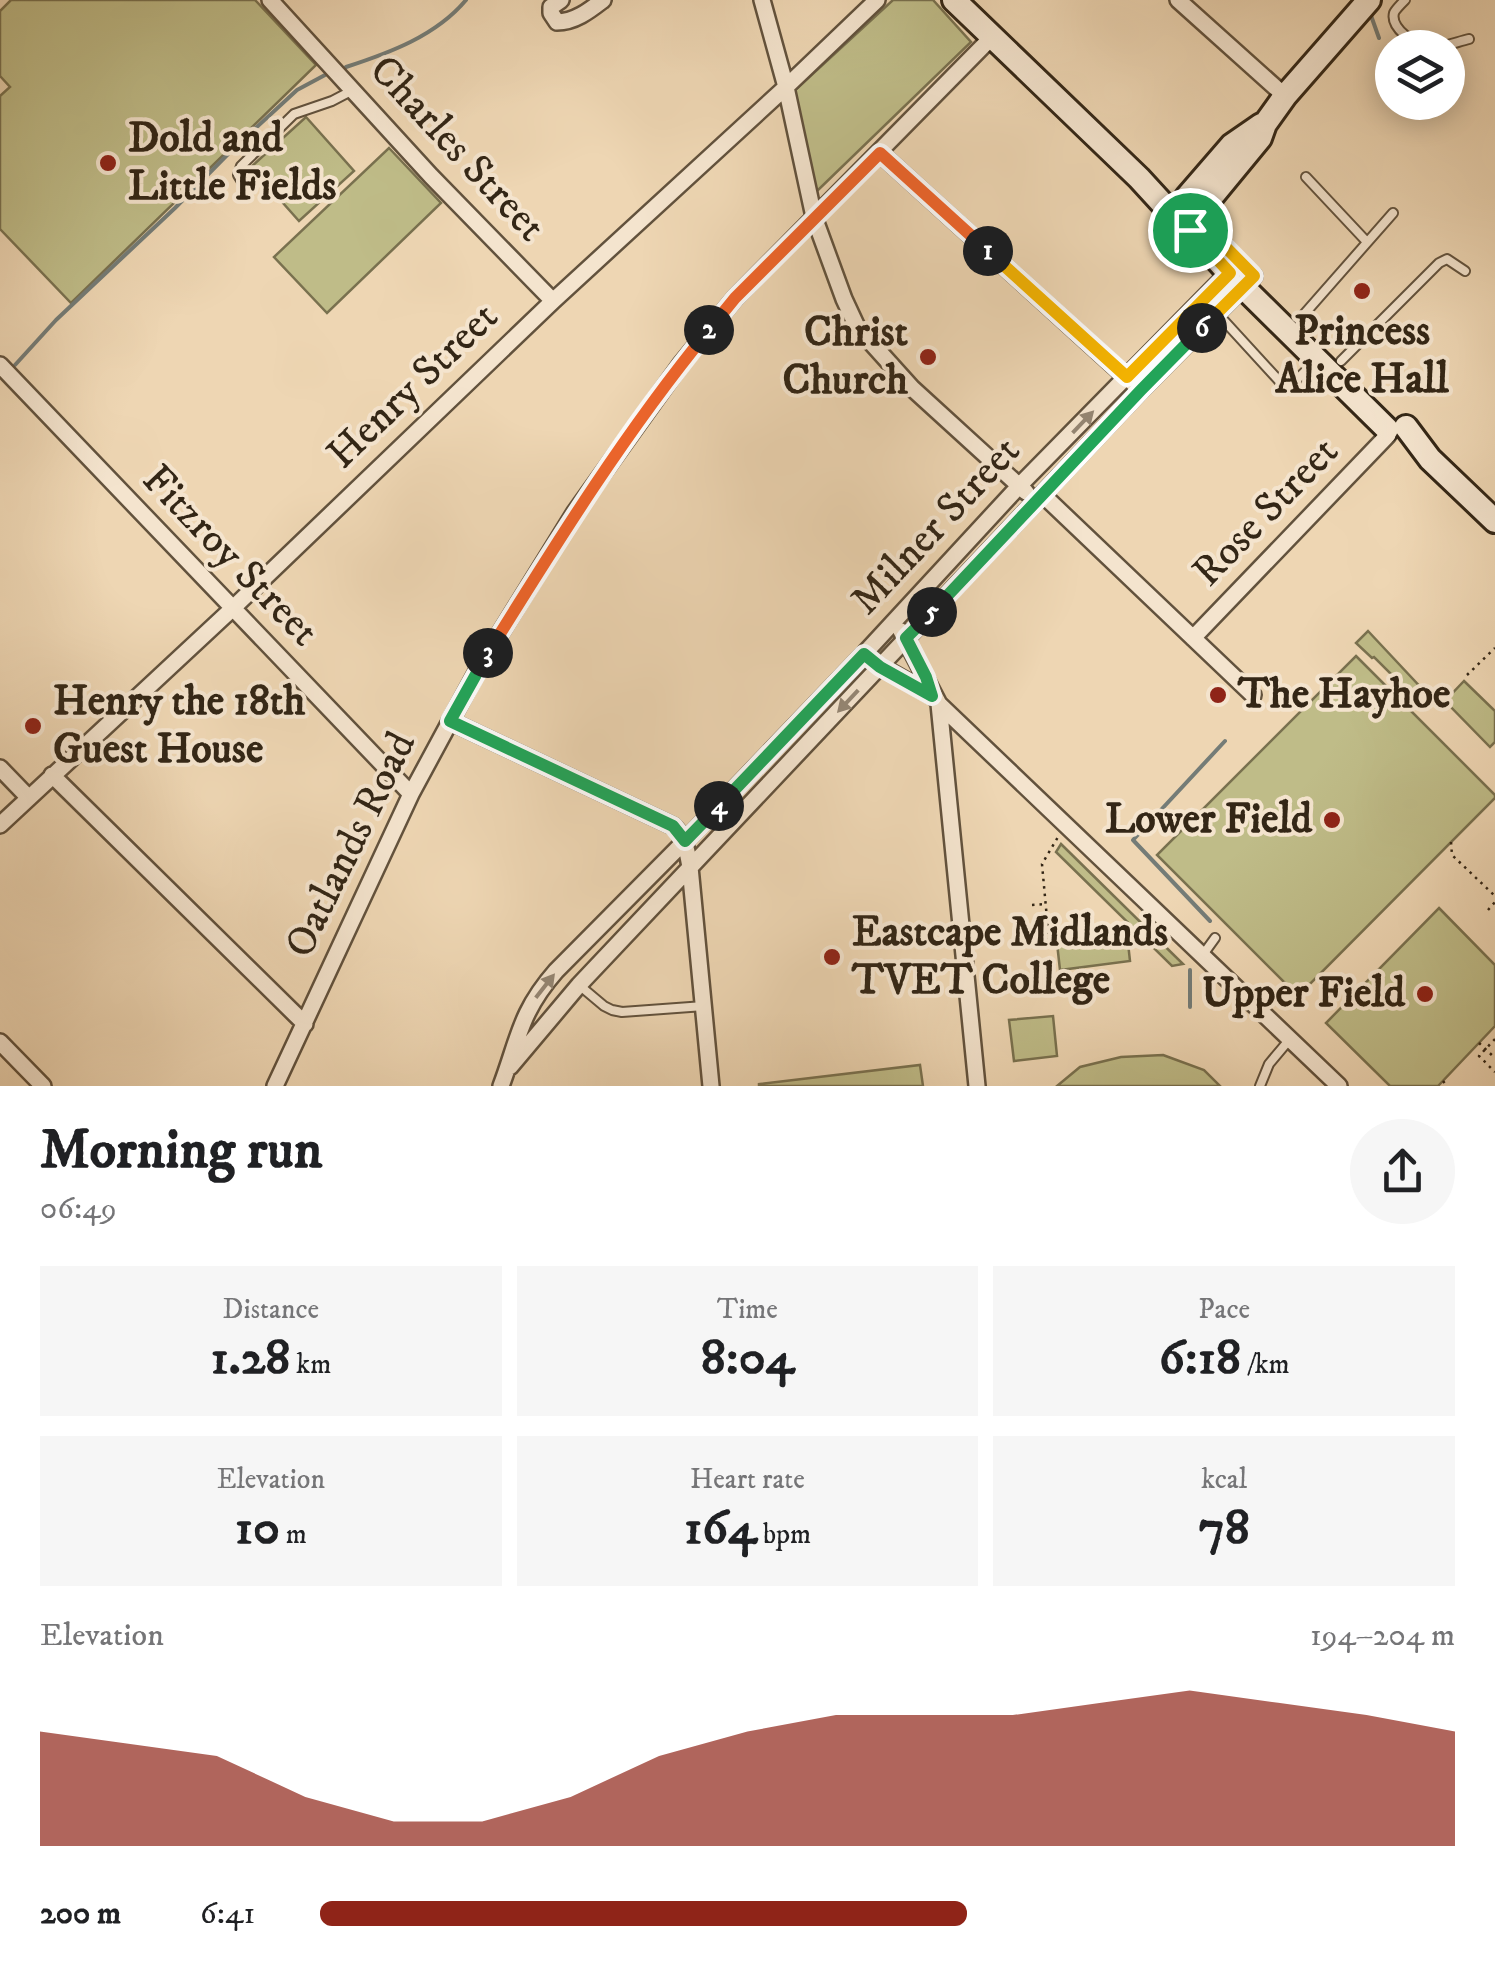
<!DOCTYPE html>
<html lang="en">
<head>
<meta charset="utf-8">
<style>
  body { margin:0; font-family:"IM FELL DW Pica",serif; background:#f6f6f6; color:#202124; height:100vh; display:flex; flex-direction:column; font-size:38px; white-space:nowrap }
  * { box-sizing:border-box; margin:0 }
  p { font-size:32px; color:#757577 }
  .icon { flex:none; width:55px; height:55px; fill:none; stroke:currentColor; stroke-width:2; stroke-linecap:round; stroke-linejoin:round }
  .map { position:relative; height:1086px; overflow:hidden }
  .side { display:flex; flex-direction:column; background:#fff; flex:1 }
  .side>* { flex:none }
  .fabs { position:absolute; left:1375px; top:30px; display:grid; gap:20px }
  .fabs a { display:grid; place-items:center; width:90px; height:90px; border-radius:50%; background:#fff; box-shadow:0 5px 25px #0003; font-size:50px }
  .pin { position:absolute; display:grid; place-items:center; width:85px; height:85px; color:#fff; margin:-42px; border:5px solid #fff; border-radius:50%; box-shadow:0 2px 10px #0007 }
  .km { position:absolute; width:50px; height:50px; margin:-25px; border-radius:50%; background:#222; color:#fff; font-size:28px; line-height:50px; text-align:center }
  .round { display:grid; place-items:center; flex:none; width:105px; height:105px; border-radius:52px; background:#f6f6f6 }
  .overview { display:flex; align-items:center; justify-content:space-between; height:170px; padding:0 40px }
  h1 { font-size:55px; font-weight:700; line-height:75px }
  .stats { display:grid; grid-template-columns:repeat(3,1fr); gap:15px; height:170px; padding:10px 40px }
  .stats div { display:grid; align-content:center; border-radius:0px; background:#f6f6f6; text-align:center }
  .stats b { font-size:50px; font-weight:700 }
  .stats small { font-size:28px; font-weight:400 }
  .stats p { font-size:28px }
  .chart { height:280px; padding:20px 40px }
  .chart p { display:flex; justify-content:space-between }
  .chart svg { width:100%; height:180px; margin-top:10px; fill:#8f2418; opacity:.7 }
  ul { padding:0 40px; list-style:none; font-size:32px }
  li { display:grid; grid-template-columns:160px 120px 1fr; align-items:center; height:75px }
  li i { height:25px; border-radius:12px; background:#8f2418 }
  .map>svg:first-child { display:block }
  .green { fill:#bfbc88; stroke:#79714f; stroke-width:2.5 }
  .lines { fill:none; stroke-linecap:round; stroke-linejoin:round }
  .stream { stroke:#747c77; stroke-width:4 }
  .lane-casing { stroke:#62523d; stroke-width:12 }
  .street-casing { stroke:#62523d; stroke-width:20 }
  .secondary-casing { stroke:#332616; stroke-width:28 }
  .path { stroke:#332616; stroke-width:2.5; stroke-dasharray:2.5 5; stroke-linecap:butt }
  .lane { stroke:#f4e4ce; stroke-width:8 }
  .street { stroke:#f4e4ce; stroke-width:15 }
  .secondary { stroke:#f4e4ce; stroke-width:22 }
  .oneway { fill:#948572 }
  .split-1-casing { stroke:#fff; stroke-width:20 }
  .split-2-casing { stroke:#fff; stroke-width:20 }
  .split-3-casing { stroke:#fff; stroke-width:20 }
  .split-4-casing { stroke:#fff; stroke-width:20 }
  .split-5-casing { stroke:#fff; stroke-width:20 }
  .split-6-casing { stroke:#fff; stroke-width:20 }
  .split-7-casing { stroke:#fff; stroke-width:20 }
  .split-1 { stroke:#f5b400; stroke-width:12 }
  .split-2 { stroke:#f0652b; stroke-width:12 }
  .split-3 { stroke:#f0652b; stroke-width:12 }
  .split-4 { stroke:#22a559; stroke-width:12 }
  .split-5 { stroke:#22a559; stroke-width:12 }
  .split-6 { stroke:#22a559; stroke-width:12 }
  .split-7 { stroke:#f5b400; stroke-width:12 }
  .poi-dot { fill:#8f2418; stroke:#f4e4ce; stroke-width:4 }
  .labels { text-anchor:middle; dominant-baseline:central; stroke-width:8; stroke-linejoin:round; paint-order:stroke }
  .poi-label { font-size:42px; font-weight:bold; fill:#332616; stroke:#f4e4ce; text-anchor:start }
  .street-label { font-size:42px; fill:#332616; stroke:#f4e4ce }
</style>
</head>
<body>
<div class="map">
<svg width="1495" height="1086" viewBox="0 0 1495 1086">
  <rect width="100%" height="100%" fill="#eed6b3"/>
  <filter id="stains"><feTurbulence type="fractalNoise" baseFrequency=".002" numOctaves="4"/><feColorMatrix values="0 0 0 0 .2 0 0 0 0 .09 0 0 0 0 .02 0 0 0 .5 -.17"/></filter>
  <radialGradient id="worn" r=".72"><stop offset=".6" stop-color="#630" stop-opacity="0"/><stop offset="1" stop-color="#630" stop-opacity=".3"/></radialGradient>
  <path class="green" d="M11 0H255L316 65 71 303 0 229V96L10 87 0 76V11Z
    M893 0H933L971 42 816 192 793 92Z
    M306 117 354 171 299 221 251 167Z
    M389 148 441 203 327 313 274 257Z
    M1368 631 1426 693 1418 701 1374 657 1372 658 1356 643Z
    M1356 656 1495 795V798L1298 996 1157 855Z
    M1464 681 1495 711V742L1490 747 1445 701Z
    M1061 844 1183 964 1172 966 1056 852Z
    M1439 908 1495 965V1026L1438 1086H1390L1326 1023Z
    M1126 925 1130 961 1060 970 1056 934Z
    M1053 1016 1057 1056 1014 1061 1009 1020Z
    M1163 1055 1204 1070 1220 1086H1057L1080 1067 1121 1057Z
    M920 1065 923 1086H759V1084Z"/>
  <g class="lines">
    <path class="stream" d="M1369 10 1379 38
      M346 67C389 53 436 36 466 0
      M15 365 56 320 175 208 233 149 297 90 325 75
      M1210 921 1133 840 1225 741
      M1190 970V1007"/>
    <g class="lane-casing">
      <path id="lane" d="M1405 0C1403 2 1395 10 1394 13 1390 28 1415 45 1427 47 1440 49 1456 42 1469 39
        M1306 177 1367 242
        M246 188 238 175 241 166 294 114 332 101 353 90
        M1217 313 1282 384 1290 386 1314 363
        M1299 320 1393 213
        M1341 361 1439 263 1447 259 1465 271
        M1202 956 1215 938
        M579 985 604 1006 612 1010 622 1012 704 1006
        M1260 1086 1269 1064 1290 1039"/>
    </g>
    <g class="street-casing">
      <path id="street" d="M270 0 431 176 553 301
        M561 0 551 7V13L557 22C575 22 590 10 603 0
        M762 0 786 87 814 217 844 299 857 327 912 388 1026 492
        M1178 0 1285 96
        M880 153 1134 384
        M0 365 411 794
        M1043 495 1253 695
        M901 631 939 704 1339 1086
        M1193 638 1388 435
        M875 663 933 696
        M939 704 977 1086
        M450 721 673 826C686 838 687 851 690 867L711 1086
        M0 768 29 798
        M52 775 305 1024
        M0 825 232 609 553 301 786 87 877 0
        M0 1042 43 1086
        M510 1067 579 985 1141 390 1254 276
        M275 1086 411 794 480 666 575 512 681 364 735 298 991 38
        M501 1086C519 1038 520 1012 556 971L685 841 864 654 1020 485 1239 262"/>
    </g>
    <g class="secondary-casing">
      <path id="secondary" d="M954 0 1139 178 1172 214
        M1187 197 1232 145 1261 125
        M1204 206 1260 138 1265 124 1285 96 1369 0
        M1189 229 1229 273 1387 429
        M1406 427 1430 459 1495 521"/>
    </g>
    <path class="path" d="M1467 675 1495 648
      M1451 842 1452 855 1495 896
      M1032 905 1045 904
      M1488 910 1495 902
      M1049 941 1042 864 1058 837
      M1495 1039 1479 1056 1495 1072
      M1479 1043 1495 1058
      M1443 1081 1447 1086"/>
    <use href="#lane" class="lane"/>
    <use href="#street" class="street"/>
    <use href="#secondary" class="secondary"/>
  </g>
  <defs><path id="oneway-solid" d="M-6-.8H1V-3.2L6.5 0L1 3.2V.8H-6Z" transform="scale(2.5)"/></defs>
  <g class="oneway">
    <use href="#oneway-solid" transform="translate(1083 422) rotate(-46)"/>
    <use href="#oneway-solid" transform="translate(848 701) rotate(133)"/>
    <use href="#oneway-solid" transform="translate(545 986) rotate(-52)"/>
  </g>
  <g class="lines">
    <g class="split-1-casing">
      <path id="split-1" d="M988 251 1127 377 1230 273 1190 230"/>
    </g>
    <g class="split-2-casing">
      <path id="split-2" d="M709 330 735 298 880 153 988 251"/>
    </g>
    <g class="split-3-casing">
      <path id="split-3" d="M488 653C557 542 626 431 709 330"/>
    </g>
    <g class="split-4-casing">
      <path id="split-4" d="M488 653 450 721 673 826 685 841 719 806"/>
    </g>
    <g class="split-5-casing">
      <path id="split-5" d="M719 806 864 654 880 667 932 696 926 677 906 638 932 612"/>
    </g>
    <g class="split-6-casing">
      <path id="split-6" d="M932 612 1141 390 1202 328"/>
    </g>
    <g class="split-7-casing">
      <path id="split-7" d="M1190 230 1202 223 1254 276 1202 328"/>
    </g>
    <use href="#split-1" class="split-1"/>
    <use href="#split-2" class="split-2"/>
    <use href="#split-3" class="split-3"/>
    <use href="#split-4" class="split-4"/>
    <use href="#split-5" class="split-5"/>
    <use href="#split-6" class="split-6"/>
    <use href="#split-7" class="split-7"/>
  </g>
  <g class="poi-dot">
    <circle cx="108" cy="163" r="10"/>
    <circle cx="1362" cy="291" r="10"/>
    <circle cx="928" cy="357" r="10"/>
    <circle cx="1218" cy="695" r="10"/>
    <circle cx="33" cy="726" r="10"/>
    <circle cx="1332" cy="820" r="10"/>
    <circle cx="832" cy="957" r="10"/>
    <circle cx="1425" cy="994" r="10"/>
  </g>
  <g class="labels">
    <g class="poi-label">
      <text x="128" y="139">Dold and<tspan x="128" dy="48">Little Fields</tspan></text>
      <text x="1362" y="332" text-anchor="middle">Princess<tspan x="1362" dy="48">Alice Hall</tspan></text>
      <text x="908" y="333" text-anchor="end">Christ<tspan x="908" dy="48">Church</tspan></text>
      <text x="1238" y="695">The Hayhoe</text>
      <text x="53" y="702">Henry the 18th<tspan x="53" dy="48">Guest House</tspan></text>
      <text x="1312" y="820" text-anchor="end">Lower Field</text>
      <text x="852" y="933">Eastcape Midlands<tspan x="852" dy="48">TVET College</tspan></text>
      <text x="1405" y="994" text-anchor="end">Upper Field</text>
    </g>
    <g class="street-label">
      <text transform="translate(457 149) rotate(47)">Charles Street</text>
      <text transform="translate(413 386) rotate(-44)">Henry Street</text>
      <text transform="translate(1266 512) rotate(-46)">Rose Street</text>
      <text transform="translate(936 526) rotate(-47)">Milner Street</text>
      <text transform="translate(230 556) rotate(46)">Fitzroy Street</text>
      <text transform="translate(351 845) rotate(-64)">Oatlands Road</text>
    </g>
  </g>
  <rect width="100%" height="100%" filter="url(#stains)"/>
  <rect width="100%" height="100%" fill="url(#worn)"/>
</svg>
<div class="fabs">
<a><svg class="icon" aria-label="layers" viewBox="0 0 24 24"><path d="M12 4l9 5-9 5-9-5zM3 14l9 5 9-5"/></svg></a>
</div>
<div class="pin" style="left:1190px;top:230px;background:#1e9e55"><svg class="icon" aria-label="arrive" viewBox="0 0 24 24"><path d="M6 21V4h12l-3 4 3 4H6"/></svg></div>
<b class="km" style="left:988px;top:251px">1</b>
<b class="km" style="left:709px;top:330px">2</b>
<b class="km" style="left:488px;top:653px">3</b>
<b class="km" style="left:719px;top:806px">4</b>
<b class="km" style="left:932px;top:612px">5</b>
<b class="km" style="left:1202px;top:328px">6</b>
</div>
<section class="side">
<div class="overview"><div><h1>Morning run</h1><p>06:49</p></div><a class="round"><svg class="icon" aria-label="share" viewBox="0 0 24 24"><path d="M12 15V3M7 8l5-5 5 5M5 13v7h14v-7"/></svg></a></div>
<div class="stats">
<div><p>Distance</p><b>1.28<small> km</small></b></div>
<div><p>Time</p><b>8:04</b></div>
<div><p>Pace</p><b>6:18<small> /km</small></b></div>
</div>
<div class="stats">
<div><p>Elevation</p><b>10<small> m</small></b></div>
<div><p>Heart rate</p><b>164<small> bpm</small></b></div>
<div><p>kcal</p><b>78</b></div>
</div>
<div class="chart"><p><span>Elevation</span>194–204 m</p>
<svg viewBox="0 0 160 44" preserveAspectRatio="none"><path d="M0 44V16L10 19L20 22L30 32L40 38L50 38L60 32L70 22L80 16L90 12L100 12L110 12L120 9L130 6L140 9L150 12L160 16V44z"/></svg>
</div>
<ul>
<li><b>200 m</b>6:41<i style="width:57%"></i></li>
</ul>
</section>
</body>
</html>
